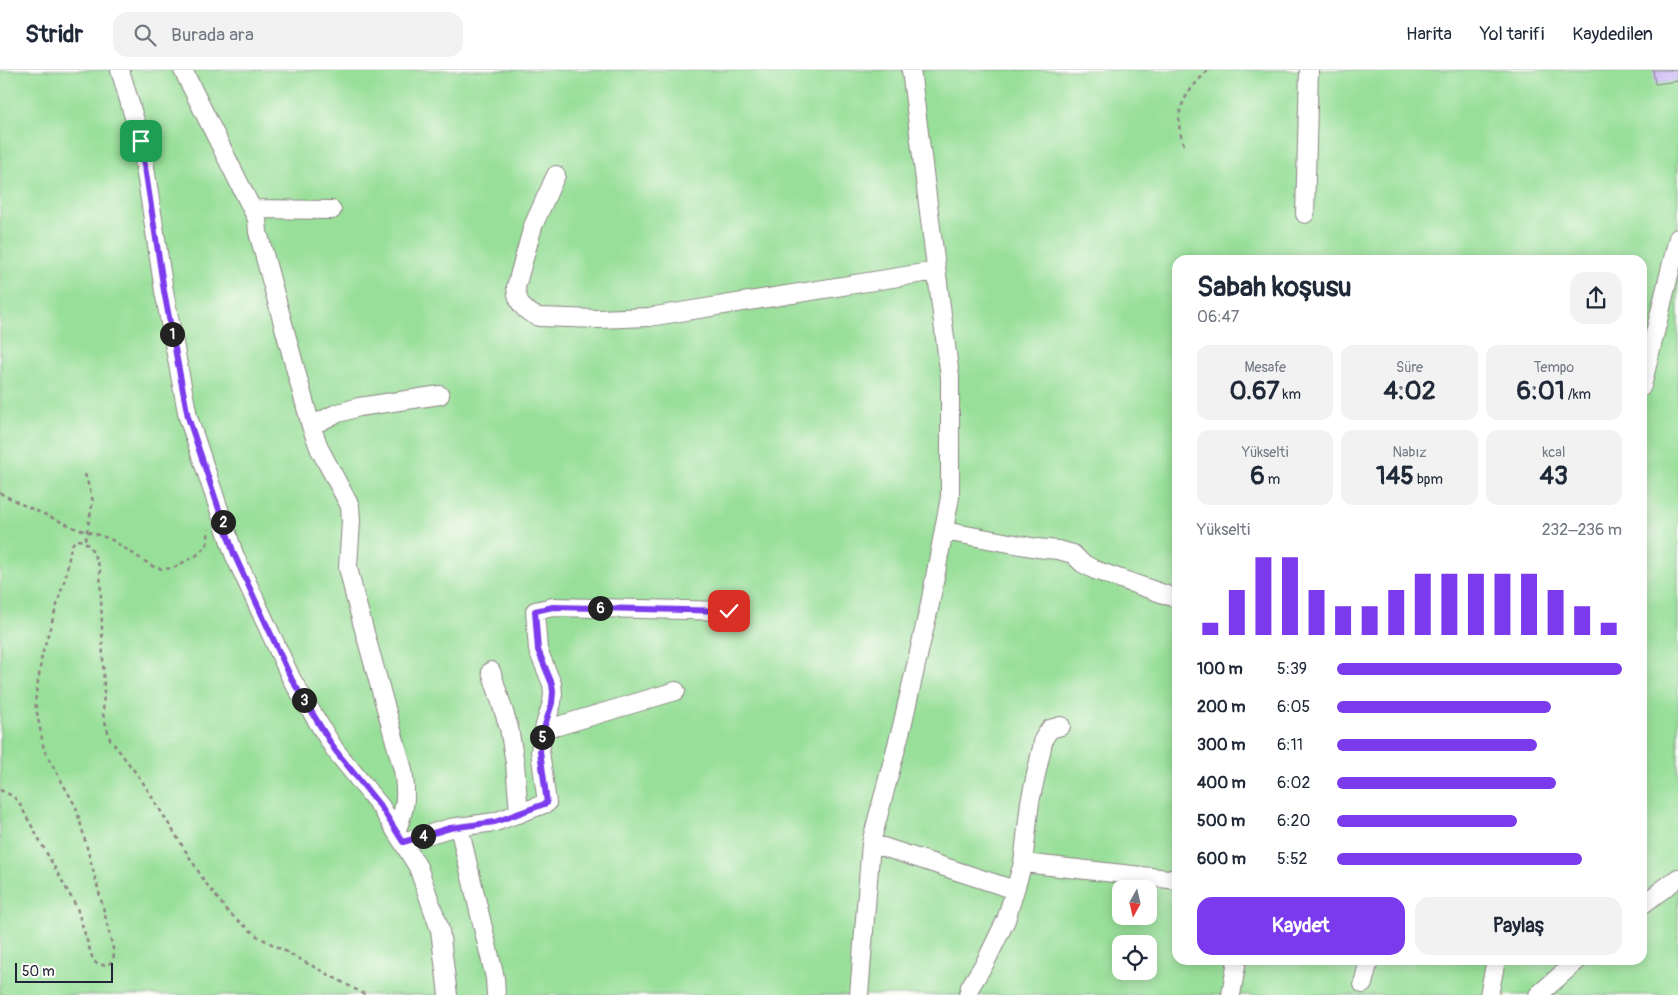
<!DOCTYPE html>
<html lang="tr">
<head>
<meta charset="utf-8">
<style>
  body { margin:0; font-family:Pangolin,sans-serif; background:#f2f2f3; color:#1f2937; height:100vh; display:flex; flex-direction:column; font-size:19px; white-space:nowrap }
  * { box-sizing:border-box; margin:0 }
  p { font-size:16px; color:#747a83 }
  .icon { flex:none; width:28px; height:28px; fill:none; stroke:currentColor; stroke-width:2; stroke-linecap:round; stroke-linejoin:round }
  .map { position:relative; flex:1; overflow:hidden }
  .panel { position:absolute; left:1172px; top:185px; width:475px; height:710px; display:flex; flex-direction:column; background:#fff; border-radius:15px; box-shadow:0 2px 12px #0003 }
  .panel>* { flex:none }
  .needle { width:32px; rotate:188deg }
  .buttons { position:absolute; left:1112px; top:810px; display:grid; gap:10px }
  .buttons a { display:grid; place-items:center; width:45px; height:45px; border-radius:10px; background:#fff; box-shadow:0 2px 12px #0003; font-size:25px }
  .scale { position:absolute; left:15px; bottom:12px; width:98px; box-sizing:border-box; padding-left:5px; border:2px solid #22223b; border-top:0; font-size:14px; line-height:18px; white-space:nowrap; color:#22223b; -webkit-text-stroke:4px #fdfcf7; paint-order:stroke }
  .pin { position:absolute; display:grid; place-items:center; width:42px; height:42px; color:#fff; margin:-21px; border-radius:10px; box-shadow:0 2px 8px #0006 }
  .km { position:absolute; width:25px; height:25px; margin:-12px; border-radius:50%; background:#222; color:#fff; font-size:14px; line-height:25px; text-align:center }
  .round { display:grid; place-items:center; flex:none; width:52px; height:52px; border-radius:15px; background:#f2f2f3 }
  .headline { display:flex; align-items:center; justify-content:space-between; height:85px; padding:0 25px }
  h1 { font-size:28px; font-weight:700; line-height:38px }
  .stats { display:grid; grid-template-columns:repeat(3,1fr); gap:8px; height:85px; padding:5px 25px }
  .stats div { display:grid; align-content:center; border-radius:12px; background:#f2f2f3; text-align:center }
  .stats b { font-size:25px; font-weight:700 }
  .stats small { font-size:14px; font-weight:400 }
  .stats p { font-size:14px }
  .chart { height:140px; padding:10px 25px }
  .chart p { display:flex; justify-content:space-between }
  .chart svg { width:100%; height:90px; margin-top:5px; stroke:#7c3aed; stroke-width:6 }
  .button { display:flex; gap:10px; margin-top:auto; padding:10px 25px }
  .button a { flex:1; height:58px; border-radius:15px; background:#7c3aed; color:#fff; font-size:20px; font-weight:700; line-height:58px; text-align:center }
  .button a+a { background:#f2f2f3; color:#1f2937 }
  ul { padding:0 25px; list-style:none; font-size:16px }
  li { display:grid; grid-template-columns:80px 60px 1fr; align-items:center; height:38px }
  li i { height:12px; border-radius:6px; background:#7c3aed }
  header { display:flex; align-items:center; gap:30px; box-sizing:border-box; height:70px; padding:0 25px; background:#fff; border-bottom:1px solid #e0e1e3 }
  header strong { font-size:24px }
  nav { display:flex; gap:28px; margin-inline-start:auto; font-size:18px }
  .search { width:350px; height:45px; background:#f2f2f3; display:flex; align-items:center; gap:12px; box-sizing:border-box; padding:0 18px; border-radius:15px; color:#747a83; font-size:19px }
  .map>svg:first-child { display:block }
  .green { fill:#98df99; stroke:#5d806a; fill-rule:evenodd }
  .building { fill:#c7b6f4 }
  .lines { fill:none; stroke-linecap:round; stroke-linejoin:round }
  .minor-casing { stroke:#8a8382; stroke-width:20 }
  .path { stroke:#8a8382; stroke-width:2.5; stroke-dasharray:4 4; stroke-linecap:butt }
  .minor { stroke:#fff; stroke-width:18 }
  .route-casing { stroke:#fff; stroke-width:10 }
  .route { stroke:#7c3aed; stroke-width:6 }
</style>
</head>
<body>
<header>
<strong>Stridr</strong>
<div class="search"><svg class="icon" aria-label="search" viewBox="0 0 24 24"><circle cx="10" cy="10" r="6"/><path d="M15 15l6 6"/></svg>Burada ara</div>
<nav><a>Harita</a><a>Yol tarifi</a><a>Kaydedilen</a></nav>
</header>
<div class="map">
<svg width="1678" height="925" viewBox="0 0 1678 925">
  <rect width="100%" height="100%" fill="#fdfcf7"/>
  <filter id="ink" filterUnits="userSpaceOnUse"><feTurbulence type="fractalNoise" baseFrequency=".02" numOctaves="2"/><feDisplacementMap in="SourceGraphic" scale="10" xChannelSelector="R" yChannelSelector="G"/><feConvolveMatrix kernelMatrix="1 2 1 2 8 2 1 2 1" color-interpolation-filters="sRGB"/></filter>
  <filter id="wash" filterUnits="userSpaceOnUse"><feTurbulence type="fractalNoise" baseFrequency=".0096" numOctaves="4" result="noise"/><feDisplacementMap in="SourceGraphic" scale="20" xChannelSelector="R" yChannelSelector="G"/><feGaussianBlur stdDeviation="1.12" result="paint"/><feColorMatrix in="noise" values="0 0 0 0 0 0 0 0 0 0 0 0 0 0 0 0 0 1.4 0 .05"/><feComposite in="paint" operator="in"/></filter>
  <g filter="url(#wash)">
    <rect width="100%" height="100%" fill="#f2e4c9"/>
    <path class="green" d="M0 0H1678V925H0ZM1178 190H1642V890H1178ZM1121 819H1149V846H1121ZM1121 874H1149V901H1121Z"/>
    <g id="blocks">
      <path class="building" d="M1653 0H1678V11L1655 14Z"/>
    </g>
  </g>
  <g filter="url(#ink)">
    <use href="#blocks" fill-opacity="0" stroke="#8a8382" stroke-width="1"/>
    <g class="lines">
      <g class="minor-casing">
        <path id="minor" d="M120 0 141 71 164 221 188 347 234 484 292 610 335 680 381 737 418 797 440 860 448 925
          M183 0 257 149 258 162 311 356 320 380 350 436 351 451 348 497 355 527 403 700C407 726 406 737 396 762
          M556 105 533 156 516 217C517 233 524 242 539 247L598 249 649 247 936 201
          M253 139 332 140
          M1305 144 1309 0
          M1642 316 1678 168
          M311 356 335 344 359 337 440 325
          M944 461 1037 478 1058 480 1073 484 1082 493 1095 500 1178 529
          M491 601 509 658 515 693 519 744
          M545 655 558 656 676 621
          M459 757 495 908 496 925
          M403 772 450 758 495 752 547 733 540 681 545 655 552 633 553 623 552 614 538 580 535 541 553 537 729 541
          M871 773 1015 820
          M1023 793 1178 810
          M1642 835 1678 808
          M1363 914 1369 890
          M859 925 871 773 902 656 930 534 950 427V307L911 0
          M968 925 970 917 986 891 1006 850 1023 793 1030 732 1044 668 1050 659 1061 656
          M1231 925 1237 890
          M1489 925 1496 890
          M1538 925 1578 890"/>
      </g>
      <path class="path" d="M1184 75C1171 41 1185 24 1208 0
        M85 404 93 431 85 471
        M0 423 19 433 75 458 102 466 112 470 152 496 162 499 173 498 197 485 207 475 209 459
        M0 720 13 726 19 733 77 838 93 890 98 895H108L113 890 114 883 103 837 76 737 44 680 35 632 42 585 66 505 71 476 75 471 82 470 90 476 100 498 104 618 103 644 110 669 142 711 205 812 228 842 257 866 366 925"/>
      <use href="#minor" class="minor"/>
    </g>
  </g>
  <g class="lines" filter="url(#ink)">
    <g class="route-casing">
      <path id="route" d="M141 71 164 221 188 347 234 484 292 610 335 680 381 737 403 772 450 758 495 752 547 733 540 681 545 655 552 633 553 622 552 614 538 580 535 541 553 537 729 541"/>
    </g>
    <use href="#route" class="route"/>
  </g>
</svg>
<div class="buttons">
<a><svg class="needle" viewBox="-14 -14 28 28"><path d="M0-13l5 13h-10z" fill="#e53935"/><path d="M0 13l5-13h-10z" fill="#747a83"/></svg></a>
<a><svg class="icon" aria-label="locate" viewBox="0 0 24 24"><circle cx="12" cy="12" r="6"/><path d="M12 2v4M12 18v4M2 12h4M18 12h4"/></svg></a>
</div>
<div class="scale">50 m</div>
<div class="pin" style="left:141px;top:71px;background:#1e9e55"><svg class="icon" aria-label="arrive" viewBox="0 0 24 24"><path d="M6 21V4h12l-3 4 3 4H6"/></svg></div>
<div class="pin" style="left:729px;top:541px;background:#d93025"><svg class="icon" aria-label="check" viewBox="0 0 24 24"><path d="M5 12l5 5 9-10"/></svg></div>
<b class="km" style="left:172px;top:264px">1</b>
<b class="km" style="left:223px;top:452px">2</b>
<b class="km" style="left:304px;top:630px">3</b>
<b class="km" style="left:423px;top:766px">4</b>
<b class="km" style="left:542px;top:667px">5</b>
<b class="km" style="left:600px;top:538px">6</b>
<section class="panel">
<div class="headline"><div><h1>Sabah koşusu</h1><p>06:47</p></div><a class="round"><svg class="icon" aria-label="share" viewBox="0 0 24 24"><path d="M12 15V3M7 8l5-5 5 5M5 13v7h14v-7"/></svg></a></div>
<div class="stats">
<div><p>Mesafe</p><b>0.67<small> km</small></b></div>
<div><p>Süre</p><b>4:02</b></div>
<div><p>Tempo</p><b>6:01<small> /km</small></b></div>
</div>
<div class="stats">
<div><p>Yükselti</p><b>6<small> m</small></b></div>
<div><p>Nabız</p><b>145<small> bpm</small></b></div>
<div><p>kcal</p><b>43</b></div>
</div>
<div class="chart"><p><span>Yükselti</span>232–236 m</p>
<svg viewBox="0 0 160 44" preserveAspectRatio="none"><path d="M5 44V38M15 44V22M25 44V6M35 44V6M45 44V22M55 44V30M65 44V30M75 44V22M85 44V14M95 44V14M105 44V14M115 44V14M125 44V14M135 44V22M145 44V30M155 44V38"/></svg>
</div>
<ul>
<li><b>100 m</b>5:39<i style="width:100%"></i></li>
<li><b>200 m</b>6:05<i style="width:75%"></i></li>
<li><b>300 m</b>6:11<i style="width:70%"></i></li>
<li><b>400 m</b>6:02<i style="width:77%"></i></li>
<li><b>500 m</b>6:20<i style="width:63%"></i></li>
<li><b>600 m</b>5:52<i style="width:86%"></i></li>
</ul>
<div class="button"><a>Kaydet</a><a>Paylaş</a></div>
</section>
</div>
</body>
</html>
